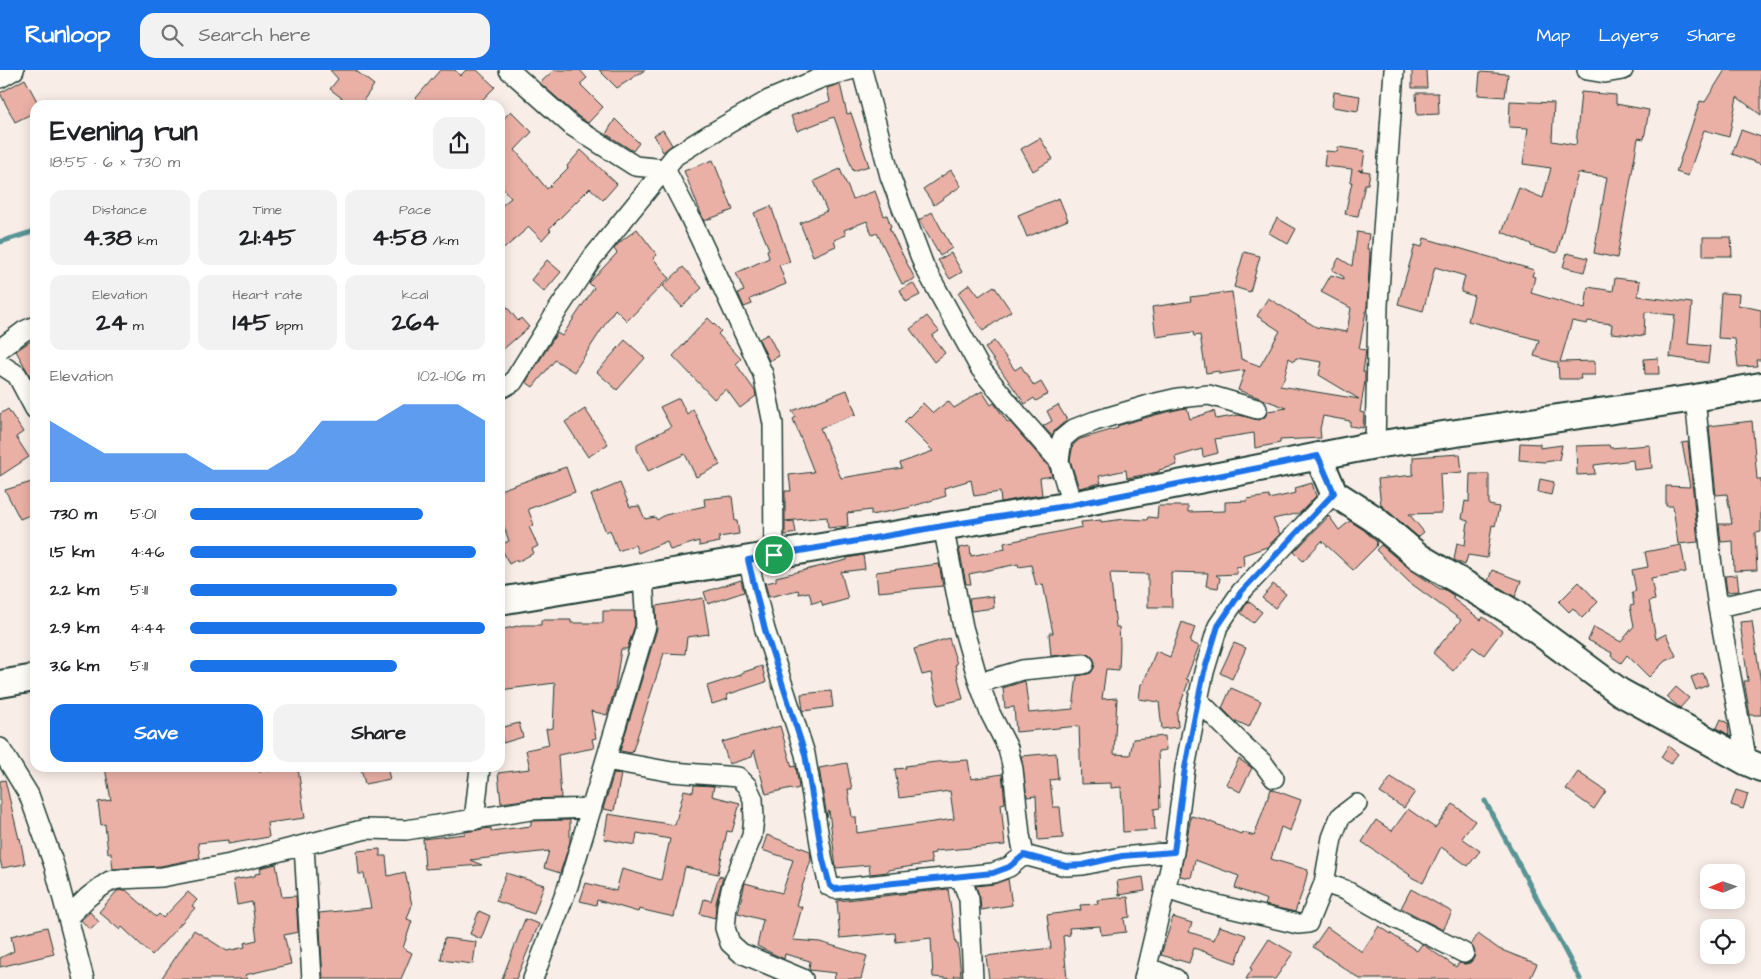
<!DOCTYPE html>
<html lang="en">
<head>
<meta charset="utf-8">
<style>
  body { margin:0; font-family:"Architects Daughter",sans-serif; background:#f2f2f2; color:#202124; height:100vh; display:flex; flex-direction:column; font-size:19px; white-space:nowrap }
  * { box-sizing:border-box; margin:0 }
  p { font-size:16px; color:#757577 }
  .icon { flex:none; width:28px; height:28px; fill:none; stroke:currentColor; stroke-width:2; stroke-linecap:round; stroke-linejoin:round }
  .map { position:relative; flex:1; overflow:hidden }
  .drawer { position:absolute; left:30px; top:30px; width:475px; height:672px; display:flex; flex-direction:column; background:#fff; border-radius:15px; box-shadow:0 2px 12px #0003 }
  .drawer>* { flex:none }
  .needle { width:32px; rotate:268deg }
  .fabs { position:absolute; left:1700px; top:794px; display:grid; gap:10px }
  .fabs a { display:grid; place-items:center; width:45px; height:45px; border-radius:10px; background:#fff; box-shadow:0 2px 12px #0003; font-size:25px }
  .pin { position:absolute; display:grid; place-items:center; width:42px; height:42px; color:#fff; margin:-21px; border:2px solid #fff; border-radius:50%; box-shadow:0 1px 5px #0007 }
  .round { display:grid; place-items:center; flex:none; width:52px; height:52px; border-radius:15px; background:#f2f2f2 }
  .headline { display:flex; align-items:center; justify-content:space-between; height:85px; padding:0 20px }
  h1 { font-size:28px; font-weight:700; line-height:38px }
  .metrics { display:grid; grid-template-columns:repeat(3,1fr); gap:8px; height:85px; padding:5px 20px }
  .metrics div { display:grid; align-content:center; border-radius:12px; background:#f2f2f2; text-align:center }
  .metrics b { font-size:25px; font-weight:700 }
  .metrics small { font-size:14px; font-weight:400 }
  .metrics p { font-size:14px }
  .chart { height:140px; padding:10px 20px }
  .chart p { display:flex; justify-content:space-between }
  .chart svg { width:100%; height:90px; margin-top:5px; fill:#1a73e8; opacity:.7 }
  .button { display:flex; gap:10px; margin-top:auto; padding:10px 20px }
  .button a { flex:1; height:58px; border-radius:15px; background:#1a73e8; color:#fff; font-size:20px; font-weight:700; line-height:58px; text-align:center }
  .button a+a { background:#f2f2f2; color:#202124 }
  ul { padding:0 20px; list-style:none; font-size:16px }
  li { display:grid; grid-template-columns:80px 60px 1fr; align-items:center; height:38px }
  li i { height:12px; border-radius:6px; background:#1a73e8 }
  header { display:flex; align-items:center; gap:30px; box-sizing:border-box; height:70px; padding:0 25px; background:#1a73e8; color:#fff }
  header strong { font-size:24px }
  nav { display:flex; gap:28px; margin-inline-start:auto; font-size:18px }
  .search { width:350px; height:45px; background:#f2f2f2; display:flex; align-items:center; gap:12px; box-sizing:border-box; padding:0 18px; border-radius:15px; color:#757577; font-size:19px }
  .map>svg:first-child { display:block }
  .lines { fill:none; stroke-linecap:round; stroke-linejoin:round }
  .stream { stroke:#589496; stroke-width:5 }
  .building { fill:#eab0a6; stroke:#1f3d34; fill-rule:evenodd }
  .street-casing { stroke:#1f3d34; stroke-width:22 }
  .secondary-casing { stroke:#1f3d34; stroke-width:30 }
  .street { stroke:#fdfcf7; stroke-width:19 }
  .secondary { stroke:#fdfcf7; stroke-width:26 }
  .route-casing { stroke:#fff; stroke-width:10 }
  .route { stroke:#1a73e8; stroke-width:6 }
</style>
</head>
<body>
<header>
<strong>Runloop</strong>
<div class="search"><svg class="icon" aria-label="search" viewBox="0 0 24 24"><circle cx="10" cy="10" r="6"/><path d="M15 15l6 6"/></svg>Search here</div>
<nav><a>Map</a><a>Layers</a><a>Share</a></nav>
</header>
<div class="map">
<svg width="1761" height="909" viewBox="0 0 1761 909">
  <rect width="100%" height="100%" fill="#f9ede7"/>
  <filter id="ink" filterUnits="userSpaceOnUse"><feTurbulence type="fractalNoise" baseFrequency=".02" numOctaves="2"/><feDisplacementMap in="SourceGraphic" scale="10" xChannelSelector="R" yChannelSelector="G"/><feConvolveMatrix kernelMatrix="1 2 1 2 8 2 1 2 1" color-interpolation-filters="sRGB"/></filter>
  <g filter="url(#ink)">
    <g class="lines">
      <path class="stream" d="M0 172 35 161
        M1485 731 1580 909"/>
    </g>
    <path class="building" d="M330 0H355L374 15 360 35H351L330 19 338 9Z
      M440 0H455L460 6 466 0H477L495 17 477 35H410Z
      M554 0H580L587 8 580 14 603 37 588 53 579 47 540 13Z
      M599 0H645L617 18Z
      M1412 0H1426L1427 18H1412Z
      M1725 0H1761V45L1737 27 1729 67 1704 60 1688 106 1676 102 1700 31 1705 32Z
      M1480 2 1508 4 1505 27 1478 25Z
      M25 9 39 35H35V42L15 52 0 23Z
      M840 14 847 44 851 43 869 96 853 101 834 47 797 61 791 46 830 31 827 18Z
      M1334 22 1360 26 1358 41 1332 37Z
      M1581 22 1616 25V34L1649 40 1644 69 1638 68 1617 188 1594 183 1607 107 1578 103 1557 183 1531 176V174L1502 162 1519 118 1543 128 1551 98 1523 94 1528 58 1509 57 1510 31 1554 33 1552 71 1576 75Z
      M1416 23H1438L1439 44 1417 45Z
      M511 41 532 62 515 80 547 119 568 98 567 96 581 80 617 114 603 130 590 118 549 159 551 160 542 170 529 157 500 182V137L511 128 500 115V52Z
      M615 49 639 73 633 81 606 64Z
      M663 60 672 75 663 82 654 65Z
      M1741 60 1761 67V94L1732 84Z
      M1040 68 1053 89 1033 101 1021 79Z
      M1338 77 1365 81 1362 101 1358 100 1370 102 1368 114H1365L1358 146 1345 144 1352 112H1350L1352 99 1324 96 1326 81 1337 82Z
      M713 90 733 140 704 151 684 101Z
      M840 99 853 129 875 121 884 146 887 145 891 157 889 158 915 209 902 214 877 163 872 165 867 151 844 160 846 165 834 170 836 176 813 186 800 153 827 141 814 111Z
      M951 100 961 116 934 135 923 119Z
      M1059 128 1068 150 1027 167 1018 145Z
      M771 136 790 192 779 195 786 214 750 229 752 234 744 237 738 223 744 221 736 203 769 188 767 180 769 179 754 143Z
      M932 142 952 178 940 186 919 150Z
      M1277 148 1296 159 1288 174 1269 163Z
      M637 159 657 185 653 188 669 208 627 251 615 239 574 302 555 290 533 317 526 312 557 263 562 266 594 218 589 213 617 183 614 179 620 172Z
      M1357 162 1369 164 1367 179H1369V182H1370L1367 236 1359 279 1366 280 1363 302H1365V311L1360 342 1364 343 1363 358 1350 356V351L1323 346 1320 359 1321 368 1280 370V373L1255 378 1254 363 1215 369 1218 383 1203 387 1202 379 1175 387 1177 395 1159 400V402L1127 408 1126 400 1099 406 1101 413 1079 418 1070 390 1073 375 1080 369 1118 358 1117 356 1155 345 1180 339 1187 338 1190 349 1214 341 1216 349 1239 345 1259 350 1265 347 1268 341 1287 338 1238 320 1245 300 1219 304V301L1206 303 1200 265 1194 266 1193 262 1156 267 1152 237 1191 231 1190 227 1232 222 1241 289 1260 296 1280 261 1257 246 1268 228 1316 257 1347 262 1351 238 1321 222 1331 205 1344 209V207L1332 200 1339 188 1352 196ZM1289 288 1294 291 1296 288 1322 292 1319 305 1359 329 1280 316 1284 309Z
      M1703 167H1731L1732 186H1703Z
      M1424 168 1534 200 1532 206 1535 207 1531 223 1585 239 1588 217 1613 221 1615 208 1640 211 1638 226 1692 233 1688 274 1710 276 1708 293 1670 287 1675 245 1645 242 1644 266 1611 263 1612 254 1588 251 1587 254 1572 251 1560 292 1595 291V305H1580L1581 309H1559L1558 293 1534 286 1539 270 1468 251 1474 226 1461 222 1465 206 1435 197 1423 241 1398 234 1415 175 1422 177Z
      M1244 182 1260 186 1250 222 1234 217Z
      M951 183 962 202 950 209 938 190Z
      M1567 183 1588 188 1584 202 1563 197Z
      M547 190 561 202 544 222 531 210Z
      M683 197 702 218 682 237 663 216Z
      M913 213 920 225 906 232 900 220Z
      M970 214 979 226 994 216 1011 241 983 261 958 223Z
      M1721 223 1739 224 1738 235 1761 240V290H1756L1757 296 1738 297 1735 269 1718 268Z
      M500 228 518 251 521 248 529 257 500 282Z
      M927 246 939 261 932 266 945 283 934 292 910 259Z
      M708 248 721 261 718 264 741 289 736 294 755 321 756 326 740 338 726 319 714 329 673 286Z
      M768 264 779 286 769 291 759 269Z
      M35 268V315L16 281Z
      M625 270 645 288 617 320 597 302Z
      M994 271 1015 300 1021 296 1034 316 1041 312 1048 324 1036 331 1034 328 1025 334 985 278Z
      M1658 288 1659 304H1645L1644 289Z
      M847 320 856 344 820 358 841 408 902 398 900 393 933 381 904 352 923 333 933 343 948 331 954 338 982 321 991 335 994 333 1008 353 1010 352 1049 397 1052 406 1040 408 1042 425 1027 427 1001 432 1000 422 974 426 971 410 944 418 946 426 907 438 871 445V440L847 443 848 456 828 458 827 447 785 451V421H791L789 405 814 402 793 349 796 347 792 341Z
      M679 328 687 344 693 339 720 395 696 407 685 384 648 401 637 379V374L671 357 660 337Z
      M1058 335 1067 350 1055 360 1052 366 1043 356 1052 351 1047 341Z
      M8 339 23 362 16 367 29 387 0 406V344Z
      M585 339 608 374 588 387 565 352Z
      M1752 351 1757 409H1761V462L1755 463 1757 500 1734 501 1733 471 1721 472 1719 454H1732L1727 424 1716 425 1709 356Z
      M1688 372 1698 472 1678 474 1673 436H1666V416L1690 417 1682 373Z
      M1520 373 1540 374V378L1562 375 1559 390 1544 392 1519 390Z
      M1609 375 1610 378 1650 375 1652 398 1634 400 1633 390 1594 395 1595 404 1577 405 1576 376Z
      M1460 384 1462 402 1440 404 1442 443 1409 444 1424 462 1418 467 1381 435 1378 409 1413 405V387Z
      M566 397 575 422 528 439 534 455 529 457 538 476 532 479 534 483 517 492 516 490 509 494 500 475 509 471 500 445V420Z
      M1470 404H1489V435L1499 437 1495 456 1492 455 1487 488 1468 485 1465 495 1454 490 1457 473 1465 475 1468 451 1462 449 1465 431 1469 432Z
      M1540 409 1554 412 1551 425 1538 422Z
      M35 411V436L29 438 32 444 20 449 5 420Z
      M620 413 630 437 639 436 645 449 655 447 657 450 665 445 705 436 704 429 732 426 735 451H737L739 464 719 467 720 472 699 476V471L670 480 667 471 638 483 635 475 618 481 610 460 606 462 591 425Z
      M1312 413 1316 426 1300 443 1273 449 1280 464 1267 477 1243 485 1244 496 1236 497 1237 504 1216 505 1220 508 1218 518 1206 516 1208 503 1171 502 1172 537H1148V504L1110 503 1116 557H1119L1120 575 1119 600 1106 599 1102 629 1117 628 1114 684 1130 685 1133 669 1165 666 1166 680 1158 681 1160 738 1154 739 1155 760 1123 762 1121 717 1111 718V713L1081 714 1079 656 1016 662 1014 637 1005 638 1003 618 1025 611 1029 643 1073 639 1077 606 1091 603 1094 598 1095 592 1093 588 1089 584 1083 583 1051 586 1049 563H1053L1043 514 1036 515 1031 495 1019 497 1018 494 969 504 971 514H966L959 478 970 476 971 486 1005 479 1004 473 1082 457 1081 452 1101 450V452L1125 449 1147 450 1148 447 1157 448 1158 436H1188V442L1225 441V432L1247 431V429L1269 426V429L1296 423 1295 418Z
      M1329 446 1339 460 1350 451 1364 460 1377 472 1376 477 1353 500 1322 471 1303 491 1294 482Z
      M794 451 796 463 785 465V452Z
      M1381 475 1411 500 1440 519H1444L1454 526 1452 528 1481 550 1483 547 1502 561 1484 585 1473 577 1453 601 1433 583 1461 550 1409 512 1376 480Z
      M1681 475 1686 502 1651 508 1655 530 1649 531 1656 569 1666 564 1676 586 1665 591 1649 607 1627 585 1621 593 1611 586 1612 583 1588 570 1594 557 1621 572 1634 556 1630 536 1634 535 1632 522 1636 521 1632 500 1648 497 1645 482Z
      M863 485 865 499 841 502 848 529 823 536 821 531 812 533 809 522 799 524 798 520 769 527 765 513 776 511V507L847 490V488Z
      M939 494 943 516 878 522 876 502Z
      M1492 500 1521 511 1515 527 1488 511Z
      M1737 505 1739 521 1727 522 1725 506Z
      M741 510 744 522 708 534 704 522Z
      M1579 512 1598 532 1582 548 1573 538 1569 542 1559 532Z
      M1273 514 1286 524 1275 538 1262 528Z
      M993 526 994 538 971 541 969 529Z
      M703 528 709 564 687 567 685 584 664 583 632 683 620 681 657 559 656 536Z
      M1248 531 1262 542 1253 553 1241 543Z
      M603 541H634L635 555 627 579H621L615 619 607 645 591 641 596 668 592 669 594 678 558 685 561 728 531 729 501 733 498 703 530 699 526 680 549 675 546 659 553 658 555 613 500 620V560L522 555H541V550H571V553H603Z
      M1752 551 1761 614V645H1750L1744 611H1748L1740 552Z
      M1182 552 1195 557 1190 572 1199 576 1186 609 1189 610 1177 644 1178 657 1162 659 1159 632 1139 629 1141 614H1143L1156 581 1170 587Z
      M949 568 957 594 955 595 963 629 938 635 931 603 922 605 914 579Z
      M1234 573 1246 578 1232 609 1220 603Z
      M762 596 766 612 726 625 728 629 712 634 707 616 741 605V603Z
      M1703 603 1708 615 1696 620 1691 607Z
      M1676 617 1689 628 1680 638 1667 627Z
      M1231 618 1261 631 1249 657 1234 650 1222 638Z
      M831 621 833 637 803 641 801 624Z
      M1721 649 1728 653 1729 665 1717 658Z
      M519 653 523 667 503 673 500 658Z
      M780 656 792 697 796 696 799 718 792 720 791 718 766 724 754 680 752 687 729 694 722 672Z
      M1668 676 1678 684 1670 694 1661 687Z
      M1056 683 1058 709 1050 710 1053 737H1060L1063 768 1038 770 1036 726 1027 727 1021 686Z
      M1239 689 1252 698 1240 722 1226 714Z
      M968 690 971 709 1002 704 1005 733 1001 734 1005 775 935 781V783L930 784 932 793 888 800V802L870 804 869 795 836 798 829 741 827 747 819 698 847 693 852 719H848L852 747H856L857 763 954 749 950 721 899 728 895 699 906 698 905 696 936 692Z
      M105 698H171L172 701 195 698H258L259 702 298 698 305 748 267 753 269 767 228 774V770L198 773 200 788 161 796 113 799 111 783H108L105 754 101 755 98 732 111 730Z
      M361 698H387L390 709 365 714Z
      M1578 702 1606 721 1594 739 1566 719Z
      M614 703 621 704 614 741 603 739Z
      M1391 707 1415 722 1404 738 1380 723Z
      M5 710 19 769 20 768 25 794 2 798 0 789V711Z
      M694 715 714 716 712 726 740 733 732 762 727 761 718 804 685 797 674 847 639 839 638 842 597 830 596 835 580 831 586 813 616 821 622 799 661 810 670 769 637 763 635 775 604 769 608 744 675 755 684 720 693 722Z
      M1271 719 1301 730 1290 761 1281 757 1271 789 1308 800 1304 817 1295 842 1265 835 1267 830 1235 818 1239 806 1195 790 1191 808 1180 806 1191 746 1203 749 1241 764 1242 762 1254 766Z
      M1736 720 1748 724 1743 739 1731 735Z
      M1453 734 1475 751 1462 768 1480 781 1468 796 1441 777 1423 813 1409 806 1410 805 1362 772 1376 750 1392 761 1408 739 1435 758Z
      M570 750V772L560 803 544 798 549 781 470 790 482 795 425 799 423 769 465 764V762L484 759 491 758V761L531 756V751H532Z
      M767 765 810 781 811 790 796 835 802 837 793 870 820 872 867 886 861 909H834L836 903 809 900 810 891 785 884 784 889 757 876 763 850 738 843 745 813 782 823 793 790 762 780Z
      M380 779V786H386L388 806 405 802 412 835 407 849 412 851 403 878 412 883 401 909H323L319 843 371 838 364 804H359L357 781Z
      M276 794 282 827 296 826 298 862 284 865 291 894 245 905 248 909H161L194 860 227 881 245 877 244 873 257 870 252 832 237 835 233 810 255 806V804L261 803 260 798Z
      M506 803 544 815 534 844 496 831Z
      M719 806 723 807 716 833 715 848 700 844 704 829 711 831Z
      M1143 807 1145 821 1119 825 1117 811Z
      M1008 809 1012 835 981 840 980 828 976 816 994 814Z
      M948 819 956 874H958L961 906H954L955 909 933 907 931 868 896 872 895 863 840 868 837 831Z
      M1411 819 1452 842 1443 860 1401 838Z
      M126 820 156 847 159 844 163 848 188 822 197 830 192 836 195 838 152 885 122 857 120 860 99 842 117 821Z
      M1128 827 1130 847 1124 848 1126 862 1101 865 1100 856 1069 858 1070 865 1063 866 1067 909H989L986 886 1051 878 1047 845 1081 840 1080 835 1098 834 1097 830Z
      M479 841 490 846 481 869 470 864Z
      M90 842 99 852 90 860 81 850Z
      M1173 847 1192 853 1189 862 1214 870 1219 856 1246 865 1236 893 1194 878 1189 893 1161 885Z
      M525 849 539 854 516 909H502Z
      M1379 856 1417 881 1422 874 1456 897 1459 893 1465 894 1470 893 1474 888 1475 882 1471 875 1478 864 1499 879 1537 894 1530 909H1360L1313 877 1327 857 1362 882Z
      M47 857 54 884 0 897V888L14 881 11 866Z
      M444 868 476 872 473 894 441 890Z
      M1269 869 1293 883 1275 909H1246L1252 899 1250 898Z"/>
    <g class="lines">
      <g class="street-casing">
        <path id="street" d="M509 0 572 56 635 96 665 99
          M862 0 890 106 924 196 980 298 1020 347 1059 391 1072 435
          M1587 0 1605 3 1623 0
          M0 8 14 0
          M665 99 690 147 763 304 773 354 774 485
          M0 279 24 261 35 256
          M0 294 17 305 35 339
          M500 319 513 312 559 238 593 187 675 86 707 66 769 30 821 8 850 0
          M1695 328 1711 488 1718 537 1747 692
          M1375 375 1378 235 1394 0
          M1059 391 1062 369 1074 359 1095 351 1152 334 1178 328 1209 325 1257 339
          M943 456 963 557 979 613 990 643 1008 678 1013 699 1020 765 1024 785
          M748 490 765 560 805 684 823 791 829 816 835 819 993 803 1009 797 1024 785
          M1718 537 1761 528
          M979 613 1022 600 1084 594
          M1198 630 1243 675 1263 693 1274 708
          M0 678 29 725 54 795 84 909
          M606 690 672 702 738 707 747 716 753 729 754 748 752 766 732 816 727 836 725 858 730 873 741 883 803 909
          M474 750 480 698
          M304 776 312 909
          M1024 785 1066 796 1083 795 1122 787 1174 782
          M961 808 969 829 973 909
          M1324 813 1345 820 1393 847 1464 883
          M1166 819 1213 834 1298 854 1308 853 1324 813 1332 768 1340 747 1357 734
          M68 847 88 827 101 817 110 811 119 809 162 807 230 794 366 759 406 760 531 740 592 738
          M1147 897 1176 909
          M533 909 568 816 646 556 643 508
          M1144 909 1174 782 1185 698 1198 630 1204 602 1218 556 1241 522 1334 423"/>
      </g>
      <g class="secondary-casing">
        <path id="secondary" d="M1318 386 1334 423 1373 448 1419 487 1515 544 1620 622 1747 692 1761 698
          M500 531 1072 435 1375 375 1695 328 1761 316
          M0 614 35 608"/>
      </g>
      <use href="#street" class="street"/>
      <use href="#secondary" class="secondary"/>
    </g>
  </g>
  <g class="lines" filter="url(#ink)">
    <g class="route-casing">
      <path id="route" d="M1318 386 1334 423 1241 522 1218 556 1204 602 1198 630 1185 698 1174 782 1122 786 1083 795 1066 796 1024 785 1009 797 993 803 835 819 830 816 823 790 805 684 765 560 748 490 943 456 1072 435Z"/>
    </g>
    <use href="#route" class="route"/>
  </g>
</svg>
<div class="fabs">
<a><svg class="needle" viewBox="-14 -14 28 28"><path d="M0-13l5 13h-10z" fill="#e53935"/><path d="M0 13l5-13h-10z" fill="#757577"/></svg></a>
<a><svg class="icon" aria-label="locate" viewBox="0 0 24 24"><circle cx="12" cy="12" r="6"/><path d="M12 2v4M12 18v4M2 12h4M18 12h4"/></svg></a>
</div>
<div class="pin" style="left:774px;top:485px;background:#1e9e55"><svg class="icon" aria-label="arrive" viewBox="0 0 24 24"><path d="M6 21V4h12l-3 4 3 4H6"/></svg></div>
<section class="drawer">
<div class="headline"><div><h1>Evening run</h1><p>18:55 · 6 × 730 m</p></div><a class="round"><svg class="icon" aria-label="share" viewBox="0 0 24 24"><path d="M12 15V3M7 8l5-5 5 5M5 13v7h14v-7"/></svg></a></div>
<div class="metrics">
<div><p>Distance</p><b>4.38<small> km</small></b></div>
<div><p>Time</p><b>21:45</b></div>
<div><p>Pace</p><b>4:58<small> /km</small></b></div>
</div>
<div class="metrics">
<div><p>Elevation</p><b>24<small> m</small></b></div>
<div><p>Heart rate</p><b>145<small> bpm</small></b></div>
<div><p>kcal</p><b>264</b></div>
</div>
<div class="chart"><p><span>Elevation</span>102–106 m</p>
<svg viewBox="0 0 160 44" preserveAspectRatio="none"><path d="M0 44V14L10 22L20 30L30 30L40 30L50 30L60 38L70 38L80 38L90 30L100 14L110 14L120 14L130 6L140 6L150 6L160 14V44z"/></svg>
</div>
<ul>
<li><b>730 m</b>5:01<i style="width:79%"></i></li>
<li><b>1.5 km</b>4:46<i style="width:97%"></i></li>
<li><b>2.2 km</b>5:11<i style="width:70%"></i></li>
<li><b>2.9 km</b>4:44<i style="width:100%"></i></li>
<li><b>3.6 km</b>5:11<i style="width:70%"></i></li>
</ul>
<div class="button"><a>Save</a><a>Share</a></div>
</section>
</div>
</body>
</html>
